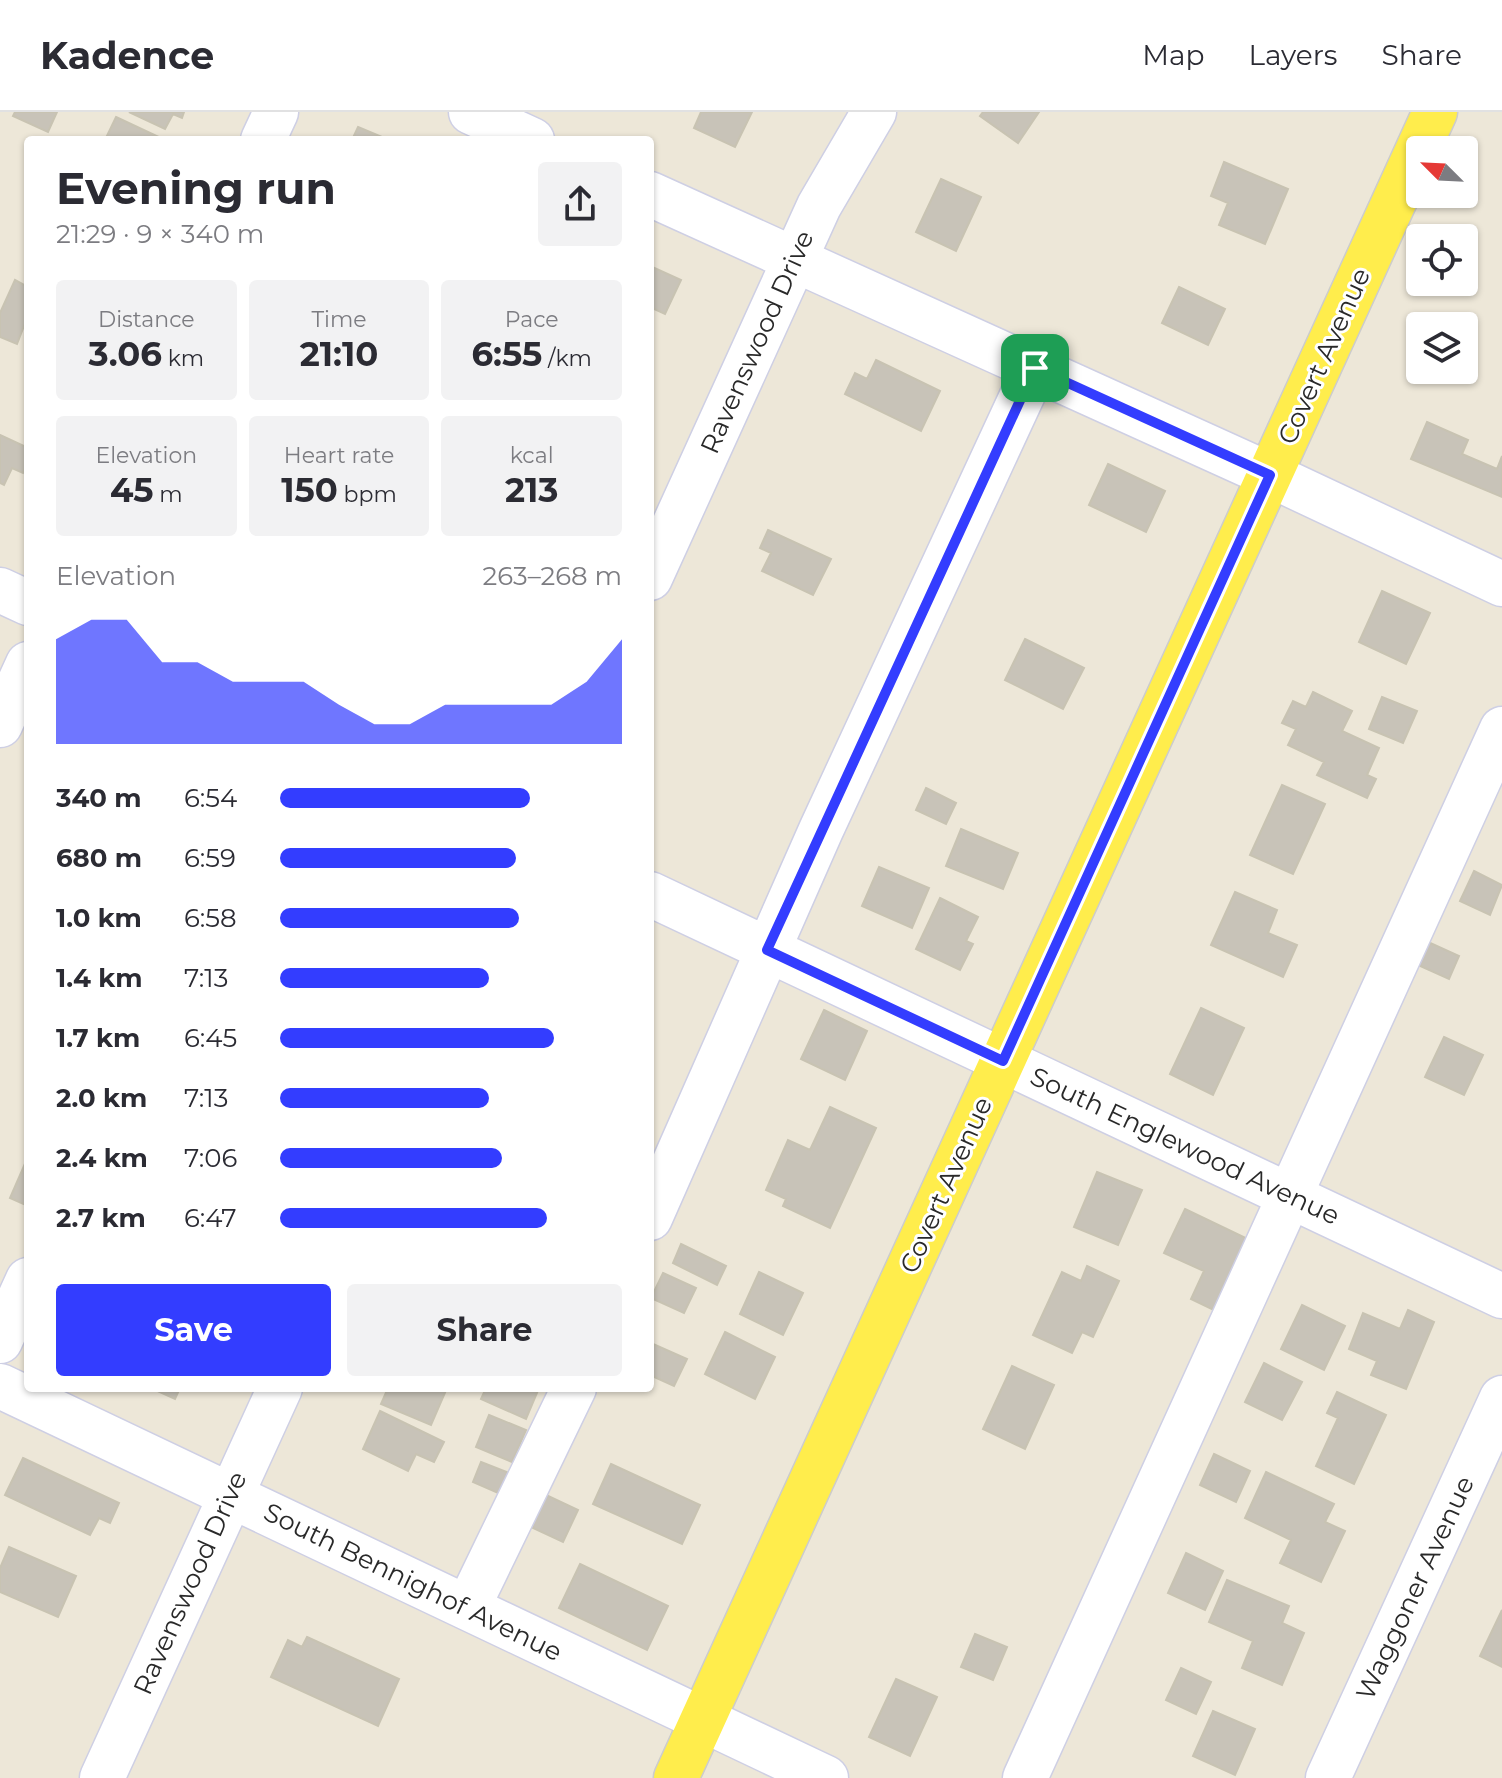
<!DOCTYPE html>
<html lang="en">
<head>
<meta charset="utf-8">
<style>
  body { margin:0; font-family:Montserrat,sans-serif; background:#f2f2f3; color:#2b2b33; height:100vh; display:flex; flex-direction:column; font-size:30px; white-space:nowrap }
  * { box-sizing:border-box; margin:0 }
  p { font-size:26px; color:#7c7c81 }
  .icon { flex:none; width:44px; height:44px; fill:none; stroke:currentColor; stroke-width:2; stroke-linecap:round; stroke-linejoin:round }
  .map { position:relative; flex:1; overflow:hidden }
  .sheet { position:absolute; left:24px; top:24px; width:630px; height:1256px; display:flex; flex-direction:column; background:#fff; border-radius:8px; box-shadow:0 2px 6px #0004 }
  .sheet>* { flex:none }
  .needle { width:52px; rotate:294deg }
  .tools { position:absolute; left:1406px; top:24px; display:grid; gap:16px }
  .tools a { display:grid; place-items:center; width:72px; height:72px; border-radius:8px; background:#fff; box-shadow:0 2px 6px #0004; font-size:40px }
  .pin { position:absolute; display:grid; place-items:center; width:68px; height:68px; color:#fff; margin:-34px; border-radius:16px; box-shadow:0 4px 12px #0006 }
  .round { display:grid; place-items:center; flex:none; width:84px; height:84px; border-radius:8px; background:#f2f2f3 }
  .summary { display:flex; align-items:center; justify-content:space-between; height:136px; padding:0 32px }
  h1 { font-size:44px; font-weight:700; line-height:60px }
  .figures { display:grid; grid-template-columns:repeat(3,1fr); gap:12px; height:136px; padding:8px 32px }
  .figures div { display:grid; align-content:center; border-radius:8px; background:#f2f2f3; text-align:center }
  .figures b { font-size:34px; font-weight:700 }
  .figures small { font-size:22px; font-weight:400 }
  .figures p { font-size:22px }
  .chart { height:224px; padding:16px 32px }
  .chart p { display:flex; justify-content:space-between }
  .chart svg { width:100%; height:144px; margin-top:8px; fill:#333dff; opacity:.7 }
  .button { display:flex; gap:16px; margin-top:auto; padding:16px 32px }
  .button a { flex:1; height:92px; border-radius:8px; background:#333dff; color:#fff; font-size:32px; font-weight:700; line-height:92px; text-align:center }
  .button a+a { background:#f2f2f3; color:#2b2b33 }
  ul { padding:0 32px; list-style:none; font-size:26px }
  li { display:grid; grid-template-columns:128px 96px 1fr; align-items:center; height:60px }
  li i { height:20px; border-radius:10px; background:#333dff }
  header { display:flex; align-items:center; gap:48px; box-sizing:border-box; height:112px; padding:0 40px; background:#fff; border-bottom:2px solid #e1e1e2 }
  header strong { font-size:38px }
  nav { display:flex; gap:44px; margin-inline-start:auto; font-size:28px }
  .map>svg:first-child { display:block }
  .building { fill:#c8c3b8; stroke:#c8c3b2; stroke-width:2 }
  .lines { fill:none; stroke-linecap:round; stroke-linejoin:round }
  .minor-casing { stroke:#cecfe4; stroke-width:47 }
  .major-casing { stroke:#ccc; stroke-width:47 }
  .minor { stroke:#fff; stroke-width:44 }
  .major { stroke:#ffed4c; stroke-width:44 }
  .route-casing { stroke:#fff; stroke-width:16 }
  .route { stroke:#333dff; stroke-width:10 }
  .labels { text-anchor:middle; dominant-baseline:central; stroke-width:6; stroke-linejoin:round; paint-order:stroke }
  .street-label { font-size:26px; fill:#292929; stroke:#fff }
</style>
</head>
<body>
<header>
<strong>Kadence</strong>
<nav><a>Map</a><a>Layers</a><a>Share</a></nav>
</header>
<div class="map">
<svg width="1502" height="1666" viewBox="0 0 1502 1666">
  <rect width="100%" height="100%" fill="#ede7d8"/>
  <path class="building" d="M15 0H57L48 20 13 4Z
    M129 0H184L182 6 173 2 165 17Z
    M701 0H752L735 35 694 16Z
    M983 0H1039L1018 31 980 4Z
    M116 5 165 28H105Z
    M358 15 389 28H352Z
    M1224 50 1288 77 1265 132 1219 113 1228 91 1211 84Z
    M941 67 981 85 956 139 916 120Z
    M650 154 681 168 665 202 650 195Z
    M15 168 28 175V216L24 214 17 232 0 225V201Z
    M1179 175 1225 197 1208 233 1162 211Z
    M876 248 940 279 921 319 845 282 855 261 867 267Z
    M1427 310 1468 328 1462 342 1497 357 1502 344V385L1411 347Z
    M0 323 28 336V350L23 361 12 356 4 373 0 371Z
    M1108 352 1165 379 1146 420 1089 393Z
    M768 418 831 447 813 483 762 459 771 441 760 436Z
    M1382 479 1430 501 1406 552 1359 530Z
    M1025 527 1084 556 1063 597 1005 568Z
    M1313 580 1352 599 1342 619 1379 636 1367 663 1376 667 1367 686 1317 663 1324 650 1288 633 1296 617 1282 611 1293 589 1306 595Z
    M1382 585 1417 599 1403 631 1369 617Z
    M1282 673 1325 692 1293 762 1250 743Z
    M926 676 956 691 946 712 916 698Z
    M961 717 1018 741 1003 777 946 754Z
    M879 755 929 776 912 816 862 794Z
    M1474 759 1502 773 1490 803 1460 789Z
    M1235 780 1277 798 1268 821 1297 833 1283 865 1211 833Z
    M940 786 978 805 966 829 973 832 960 858 916 837Z
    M1428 830 1459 844 1449 867 1418 853Z
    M1201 896 1244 916 1213 983 1170 962Z
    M824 898 867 919 845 968 801 947Z
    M1444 925 1483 943 1464 983 1425 965Z
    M830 995 876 1016 830 1116 783 1094 786 1087 766 1078 788 1028 810 1038Z
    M27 1047H28V1094L10 1086Z
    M1097 1060 1142 1078 1118 1133 1074 1115Z
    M1185 1097 1256 1131 1222 1202 1191 1187 1204 1159 1164 1141Z
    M681 1132 726 1154 717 1173 673 1151Z
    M1087 1154 1119 1169 1093 1225 1082 1220 1072 1241 1033 1223 1062 1160 1081 1169Z
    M759 1160 803 1181 783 1223 740 1202Z
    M663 1161 696 1176 684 1201 651 1186Z
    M1302 1193 1345 1214 1324 1258 1281 1237Z
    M1408 1198 1434 1210 1406 1277 1371 1263 1377 1249 1349 1237 1363 1201 1400 1217Z
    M725 1220 775 1245 755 1287 705 1262Z
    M653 1232 687 1247 674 1274 650 1263V1240Z
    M1264 1251 1302 1270 1282 1308 1245 1290Z
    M1012 1254 1054 1273 1025 1337 983 1317Z
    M151 1276H180L175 1287Z
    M388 1276H447L431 1313 381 1292Z
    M486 1276H539L526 1307 481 1287Z
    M1337 1280 1386 1303 1354 1372 1316 1354 1338 1306 1327 1301Z
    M380 1299 444 1330 434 1350 416 1342 408 1359 363 1337Z
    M489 1303 526 1318 512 1350 476 1335Z
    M1214 1342 1250 1359 1236 1390 1200 1373Z
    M23 1346 119 1391 110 1411 99 1406 90 1423 5 1383Z
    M481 1350 514 1363 505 1384 473 1370Z
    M611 1352 700 1393 682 1432 593 1392Z
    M1266 1360 1334 1392 1325 1410 1345 1419 1321 1470 1280 1451 1291 1428 1245 1406Z
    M546 1383 578 1398 563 1430 531 1415Z
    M9 1435 76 1464 58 1505 0 1480V1456Z
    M1186 1441 1223 1459 1205 1498 1168 1481Z
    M580 1452 668 1494 647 1538 559 1496Z
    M1227 1468 1289 1494 1282 1511 1304 1521 1282 1573 1242 1556 1253 1529 1209 1510Z
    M1502 1498V1555L1480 1544Z
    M975 1522 1007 1535 993 1568 961 1555Z
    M307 1525 399 1567 378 1614 271 1565 288 1528 302 1535Z
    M1181 1556 1211 1570 1196 1602 1166 1588Z
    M896 1567 937 1585 910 1644 869 1625Z
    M1213 1599 1255 1617 1235 1663 1193 1644Z"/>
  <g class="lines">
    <g class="minor-casing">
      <path id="minor" d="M471 0 532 28
        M263 28 276 0
        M650 82 1270 363 1502 472
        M650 466 819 94 874 0
        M0 478 28 491
        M0 613 28 552
        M650 782 1502 1184
        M650 1106 821 718 1035 256
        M0 1229 28 1168
        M0 1274 826 1666
        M468 1495 574 1276
        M102 1666 280 1276
        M1025 1666 1502 617
        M1328 1666 1502 1286"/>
    </g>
    <g class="major-casing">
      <path id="major" d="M676 1666 1435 0"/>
    </g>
    <use href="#minor" class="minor"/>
    <use href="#major" class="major"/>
  </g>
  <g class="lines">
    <g class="route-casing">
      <path id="route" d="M1035 256 1270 363 1003 949 767 838Z"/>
    </g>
    <use href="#route" class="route"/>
  </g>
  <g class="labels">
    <g class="street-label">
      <text transform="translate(757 230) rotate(-66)">Ravenswood Drive</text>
      <text transform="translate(1324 244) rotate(-66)">Covert Avenue</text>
      <text transform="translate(1185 1034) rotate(25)">South Englewood Avenue</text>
      <text transform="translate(946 1073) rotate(-66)">Covert Avenue</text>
      <text transform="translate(413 1470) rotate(26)">South Bennighof Avenue</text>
      <text transform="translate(190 1471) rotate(-66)">Ravenswood Drive</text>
      <text transform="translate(1415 1476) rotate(-65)">Waggoner Avenue</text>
    </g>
  </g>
</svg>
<div class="tools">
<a><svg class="needle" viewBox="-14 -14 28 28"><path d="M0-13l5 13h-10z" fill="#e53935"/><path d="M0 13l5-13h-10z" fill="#7c7c81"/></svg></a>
<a><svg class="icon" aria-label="locate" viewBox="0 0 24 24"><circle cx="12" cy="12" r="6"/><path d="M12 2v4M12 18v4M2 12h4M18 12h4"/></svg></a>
<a><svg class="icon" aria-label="layers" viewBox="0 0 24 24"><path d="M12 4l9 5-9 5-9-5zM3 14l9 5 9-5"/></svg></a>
</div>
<div class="pin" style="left:1035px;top:256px;background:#1e9e55"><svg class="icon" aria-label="arrive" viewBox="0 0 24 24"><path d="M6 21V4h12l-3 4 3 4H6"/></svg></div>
<section class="sheet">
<div class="summary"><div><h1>Evening run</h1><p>21:29 · 9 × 340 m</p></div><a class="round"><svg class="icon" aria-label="share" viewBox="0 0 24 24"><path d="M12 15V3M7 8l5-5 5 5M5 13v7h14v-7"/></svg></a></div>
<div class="figures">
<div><p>Distance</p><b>3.06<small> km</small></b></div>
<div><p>Time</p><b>21:10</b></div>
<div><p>Pace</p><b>6:55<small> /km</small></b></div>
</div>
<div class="figures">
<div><p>Elevation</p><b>45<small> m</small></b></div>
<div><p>Heart rate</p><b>150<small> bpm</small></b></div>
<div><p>kcal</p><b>213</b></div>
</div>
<div class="chart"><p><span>Elevation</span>263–268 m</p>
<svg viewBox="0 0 160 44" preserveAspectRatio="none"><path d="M0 44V12L10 6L20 6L30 19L40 19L50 25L60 25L70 25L80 32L90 38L100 38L110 32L120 32L130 32L140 32L150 25L160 12V44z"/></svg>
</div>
<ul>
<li><b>340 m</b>6:54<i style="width:73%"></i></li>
<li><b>680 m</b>6:59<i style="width:69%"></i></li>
<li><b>1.0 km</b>6:58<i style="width:70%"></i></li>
<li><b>1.4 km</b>7:13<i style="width:61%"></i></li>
<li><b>1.7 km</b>6:45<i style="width:80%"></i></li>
<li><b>2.0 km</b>7:13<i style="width:61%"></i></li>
<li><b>2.4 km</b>7:06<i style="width:65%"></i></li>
<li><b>2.7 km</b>6:47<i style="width:78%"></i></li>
</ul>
<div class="button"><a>Save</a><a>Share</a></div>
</section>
</div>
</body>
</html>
